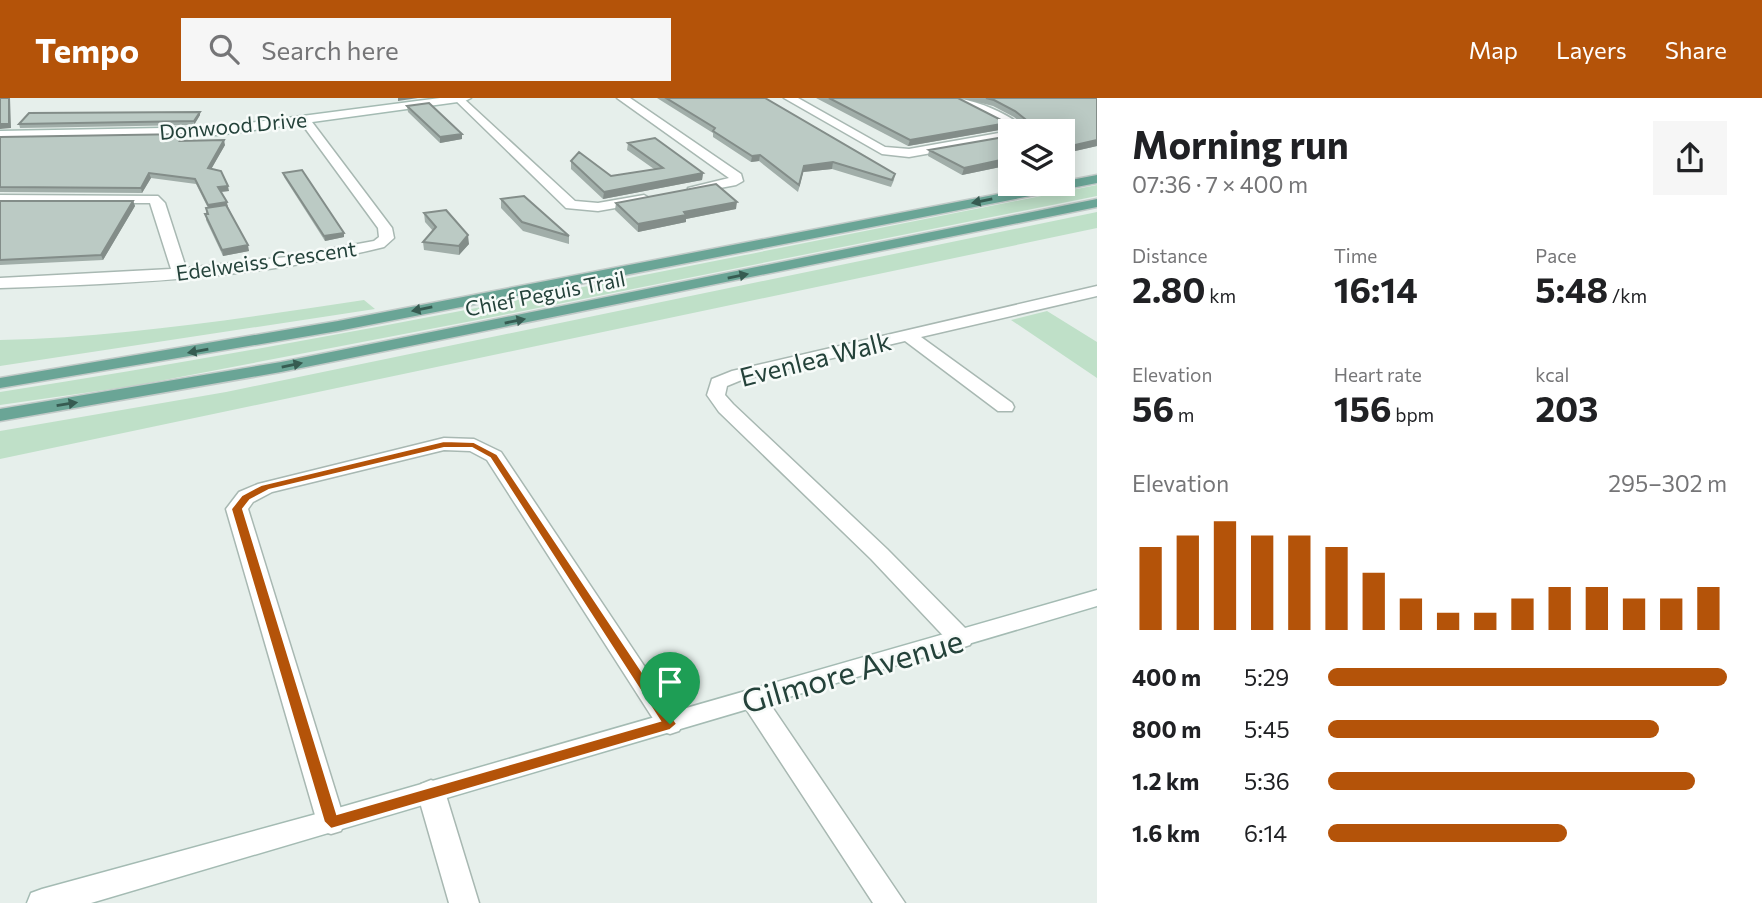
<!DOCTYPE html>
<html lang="en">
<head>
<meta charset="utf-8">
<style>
  body { margin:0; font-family:Commissioner,sans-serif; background:#f6f6f6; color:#202124; height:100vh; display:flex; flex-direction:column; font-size:26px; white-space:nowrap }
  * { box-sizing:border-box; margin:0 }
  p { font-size:23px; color:#757577 }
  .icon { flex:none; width:38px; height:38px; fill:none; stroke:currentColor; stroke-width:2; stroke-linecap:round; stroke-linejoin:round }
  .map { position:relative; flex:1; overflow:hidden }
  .details { display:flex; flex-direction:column; background:#fff; width:665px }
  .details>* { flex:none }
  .fabs { position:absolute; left:998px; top:21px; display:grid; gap:14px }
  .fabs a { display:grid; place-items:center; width:77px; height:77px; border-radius:0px; background:#fff; box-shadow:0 4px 18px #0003; font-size:35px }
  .pin { position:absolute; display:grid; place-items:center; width:60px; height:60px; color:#fff; margin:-72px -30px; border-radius:50% 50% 50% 0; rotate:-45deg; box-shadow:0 0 7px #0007 }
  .pin .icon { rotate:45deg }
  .round { display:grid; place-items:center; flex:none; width:74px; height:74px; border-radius:0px; background:#f6f6f6 }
  .summary { display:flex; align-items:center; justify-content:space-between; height:119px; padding:0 35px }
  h1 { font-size:38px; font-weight:700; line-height:52px }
  .metrics { display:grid; grid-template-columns:repeat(3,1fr); gap:10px; height:119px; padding:7px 35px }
  .metrics div { display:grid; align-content:center }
  .metrics b { font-size:35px; font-weight:700 }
  .metrics small { font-size:19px; font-weight:400 }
  .metrics p { font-size:19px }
  .chart { height:196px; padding:14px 35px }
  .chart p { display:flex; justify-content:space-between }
  .chart svg { width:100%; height:126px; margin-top:7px; stroke:#b45309; stroke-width:6 }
  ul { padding:0 35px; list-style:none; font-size:23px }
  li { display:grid; grid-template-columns:112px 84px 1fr; align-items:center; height:52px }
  li i { height:18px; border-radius:9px; background:#b45309 }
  header { display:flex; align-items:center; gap:42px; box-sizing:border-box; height:98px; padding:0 35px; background:#b45309; color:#fff }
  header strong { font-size:33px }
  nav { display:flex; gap:38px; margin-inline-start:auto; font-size:24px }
  .search { width:490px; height:63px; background:#f6f6f6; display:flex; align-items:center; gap:18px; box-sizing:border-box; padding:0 24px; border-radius:0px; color:#757577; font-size:26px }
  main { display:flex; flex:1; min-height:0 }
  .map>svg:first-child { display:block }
  .green { fill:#bfe0c8 }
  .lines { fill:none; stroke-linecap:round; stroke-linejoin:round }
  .street-casing { stroke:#a8b8b2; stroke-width:3 }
  .secondary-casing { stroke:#a4bbb3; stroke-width:3 }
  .primary-casing { stroke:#c2cac8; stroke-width:3 }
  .street { fill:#fff; fill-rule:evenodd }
  .secondary { fill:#fff; fill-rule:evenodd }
  .primary { fill:#6aa596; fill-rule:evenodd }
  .wall { fill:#a1aea9 }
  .shaded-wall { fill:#838d89 }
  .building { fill:#bbcac4; stroke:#838d89; stroke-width:2 }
  .oneway { fill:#365b51 }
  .route { fill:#b45309; stroke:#fff; stroke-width:2; fill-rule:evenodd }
  .labels { text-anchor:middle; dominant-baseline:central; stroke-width:5; stroke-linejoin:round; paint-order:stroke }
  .far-street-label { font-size:21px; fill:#24423a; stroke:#f7fbf9 }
  .street-label { font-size:26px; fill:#24423a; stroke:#f7fbf9 }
  .near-street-label { font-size:32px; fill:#24423a; stroke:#f7fbf9 }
</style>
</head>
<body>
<header>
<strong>Tempo</strong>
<div class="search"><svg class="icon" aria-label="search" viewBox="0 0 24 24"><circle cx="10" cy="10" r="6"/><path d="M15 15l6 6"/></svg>Search here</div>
<nav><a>Map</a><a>Layers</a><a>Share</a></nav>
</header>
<main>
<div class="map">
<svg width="1097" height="805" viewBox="0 0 1097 805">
  <rect width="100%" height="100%" fill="#e6efeb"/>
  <path class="green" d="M1097 87V98L498 218 133 288 0 307V294C368 237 732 158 1097 87Z
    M1097 114V130L0 361V333L226 294Z
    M364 202 375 211 0 268V242C122 239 243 220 364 202Z
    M1047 213 1097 244V280L1011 222Z"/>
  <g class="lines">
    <g class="street-casing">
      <path id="street" d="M453 0H463L575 103 598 105 644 97 651 101 644 105 598 113 566 110Z
        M617 0H630L741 76 743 83 736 87 688 96V90L729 80Z
        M784 0H798L885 49 909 51 1010 33V41L909 59 882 56Z
        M951 0C972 0 1014 17 1026 33H1014Z
        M305 18 309 20 392 130 394 140 384 149C259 180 128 186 0 190V180L171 171 150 105H0V97L158 98 165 105 186 170 287 159 374 143 379 139 378 130 299 22Z
        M1097 188V198L921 239 1012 305 1014 309 1012 313H998L905 243 744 281 727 288 725 297 733 306 887 451 970 535 973 541 970 547 961 550 952 547 871 461 719 314 707 297 712 281 732 273Z
        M444 340 474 341 501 354 683 626 679 633 670 636 661 633 487 362 470 353 444 352 272 394 253 404 248 411 345 724 341 733 331 736 321 733 317 724 226 411 239 394 258 386Z
        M753 591 762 594 905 805H873L744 608 740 601 744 594Z
        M431 682 441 686 445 694 479 805H449L417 694 421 686Z"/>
    </g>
    <g class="secondary-casing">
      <path id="secondary" d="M440 0H471L465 3 217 37 0 41V33L217 29Z
        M1097 492V508L91 805H27L31 795 42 791 331 712Z"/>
    </g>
    <g class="primary-casing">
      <path id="primary" d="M1097 77V85L338 233 0 290V280L338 223Z
        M1097 101V109L281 274 0 323V311L281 264Z"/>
    </g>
    <use href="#street" class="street"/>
    <use href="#secondary" class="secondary"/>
    <use href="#primary" class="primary"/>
  </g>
  <path class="wall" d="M657 0H765L895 76 894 82 891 89 832 71 803 74 798 94 759 63 751 64 713 39V35Z
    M816 0H958L1007 25 1005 31 908 48Z
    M961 0H1097V48L1062 56 1026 29 1014 19 993 8Z
    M407 8 462 36V41L440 45 408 14Z
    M200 17 194 27 20 30 19 26Z
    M185 36 186 40 184 43 225 47 211 71 229 93 221 94 249 153 223 158 206 122V110H208L196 86 151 80 142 95 0 94V39Z
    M1010 38V67L962 77 928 58 929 52Z
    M628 45 703 75 702 82 603 101 571 71V63L611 78 654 71 627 52Z
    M283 75 344 139 325 143 284 79Z
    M501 101 569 138V146L523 133 501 110Z
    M0 103H133L135 108 103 162 0 167Z
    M616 105 736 111 686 121V124L638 134 615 112Z
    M424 115 469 146 459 157 424 152 423 144 433 133 425 124Z"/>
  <path class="shaded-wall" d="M9 0H10L11 30 0 31V26Z
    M398 0H418L398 3Z
    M200 14V17L194 27V23Z
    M1007 25 1005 31 908 48 910 42Z
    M462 36V41L440 45V39Z
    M224 42 225 47 209 75 208 70Z
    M1097 42V48L1062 56V50Z
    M760 57 759 63 751 64 752 58Z
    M1010 60V67L962 77 964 70Z
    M833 64 832 71 803 74 798 94 804 68Z
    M149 75 151 80 142 95 141 90Z
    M703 75 702 82 603 101 604 94Z
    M228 88 229 93 219 94 218 89Z
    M133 103 135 108 103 162 101 157Z
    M227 104 228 110 209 113 208 107Z
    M737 104 736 111 686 121V124L638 134V126L684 114Z
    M344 135V139L325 143 324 138Z
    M468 137 469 146 459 157V148Z
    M248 147 249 153 223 158 222 152Z"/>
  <path class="building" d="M0 0H9V26H0Z
    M666 0H765L895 76 892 82 833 64 804 68 799 87 760 57 752 58 713 33 715 30Z
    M829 0H958L1007 25 910 42Z
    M986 0H1097V42L1062 50V33H1013L1014 29H1028L1030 25 1015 13 994 2Z
    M429 5 462 36 440 39 407 8Z
    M200 14 194 23 19 26 29 15Z
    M185 36 180 43 224 42 208 70 221 73 228 88 218 89 227 104 208 107 195 81 149 75 141 90 0 89V39Z
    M1010 38V60L964 70 929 52Z
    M655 40 703 75 604 94 571 63 579 54 611 78 663 70 628 45Z
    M302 72 344 135 324 138 283 75Z
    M716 86 737 104 684 114 686 117 638 126 616 105Z
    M524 98 569 138 522 124 501 101Z
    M0 103H133L101 157 0 162Z
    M226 107 248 147 222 152 205 116H208L206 110Z
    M446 112 468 137 459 148 423 144 436 129 424 115Z"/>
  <defs><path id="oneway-solid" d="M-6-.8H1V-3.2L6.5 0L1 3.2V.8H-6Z" transform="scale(1.75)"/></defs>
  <g class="oneway">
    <use href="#oneway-solid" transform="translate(982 103) rotate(169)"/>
    <use href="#oneway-solid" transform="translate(738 178) rotate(-11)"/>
    <use href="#oneway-solid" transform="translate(422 211) rotate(169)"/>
    <use href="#oneway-solid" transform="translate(515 223) rotate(-11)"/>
    <use href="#oneway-solid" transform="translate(198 253) rotate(170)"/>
    <use href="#oneway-solid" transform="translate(292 267) rotate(-11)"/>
    <use href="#oneway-solid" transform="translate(67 306) rotate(-9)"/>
  </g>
  <path class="route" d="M444 343 474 344 497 356 677 626 670 632 331 731 324 724 231 411 242 397 261 387ZM444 350H472L490 360 660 623 337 716 243 411 250 402 269 392Z"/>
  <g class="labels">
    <g class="far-street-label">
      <text transform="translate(233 27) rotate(-5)">Donwood Drive</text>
      <text transform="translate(266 162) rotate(-8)">Edelweiss Crescent</text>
      <text transform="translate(545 195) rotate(-11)">Chief Peguis Trail</text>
    </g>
    <g class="street-label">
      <text transform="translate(815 260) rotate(-14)">Evenlea Walk</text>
    </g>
    <g class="near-street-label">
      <text transform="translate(852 572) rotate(-16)">Gilmore Avenue</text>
    </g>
  </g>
</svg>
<div class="fabs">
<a><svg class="icon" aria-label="layers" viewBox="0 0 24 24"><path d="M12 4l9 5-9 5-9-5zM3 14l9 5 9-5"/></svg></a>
</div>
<div class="pin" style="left:670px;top:626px;background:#1e9e55"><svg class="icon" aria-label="arrive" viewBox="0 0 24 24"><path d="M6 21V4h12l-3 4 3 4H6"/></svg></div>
</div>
<section class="details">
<div class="summary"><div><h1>Morning run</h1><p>07:36 · 7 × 400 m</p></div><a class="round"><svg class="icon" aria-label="share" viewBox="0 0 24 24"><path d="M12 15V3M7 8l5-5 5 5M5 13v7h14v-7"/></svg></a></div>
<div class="metrics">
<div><p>Distance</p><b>2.80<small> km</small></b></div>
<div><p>Time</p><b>16:14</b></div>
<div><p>Pace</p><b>5:48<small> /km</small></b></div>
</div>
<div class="metrics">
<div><p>Elevation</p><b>56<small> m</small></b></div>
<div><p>Heart rate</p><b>156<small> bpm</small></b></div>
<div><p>kcal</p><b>203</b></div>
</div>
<div class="chart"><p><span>Elevation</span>295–302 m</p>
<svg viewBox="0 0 160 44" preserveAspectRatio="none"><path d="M5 44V15M15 44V11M25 44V6M35 44V11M45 44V11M55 44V15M65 44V24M75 44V33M85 44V38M95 44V38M105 44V33M115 44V29M125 44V29M135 44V33M145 44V33M155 44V29"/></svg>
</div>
<ul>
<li><b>400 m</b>5:29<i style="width:100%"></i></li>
<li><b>800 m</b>5:45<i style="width:83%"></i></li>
<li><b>1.2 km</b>5:36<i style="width:92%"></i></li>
<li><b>1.6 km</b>6:14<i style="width:60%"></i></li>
</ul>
</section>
</main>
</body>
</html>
